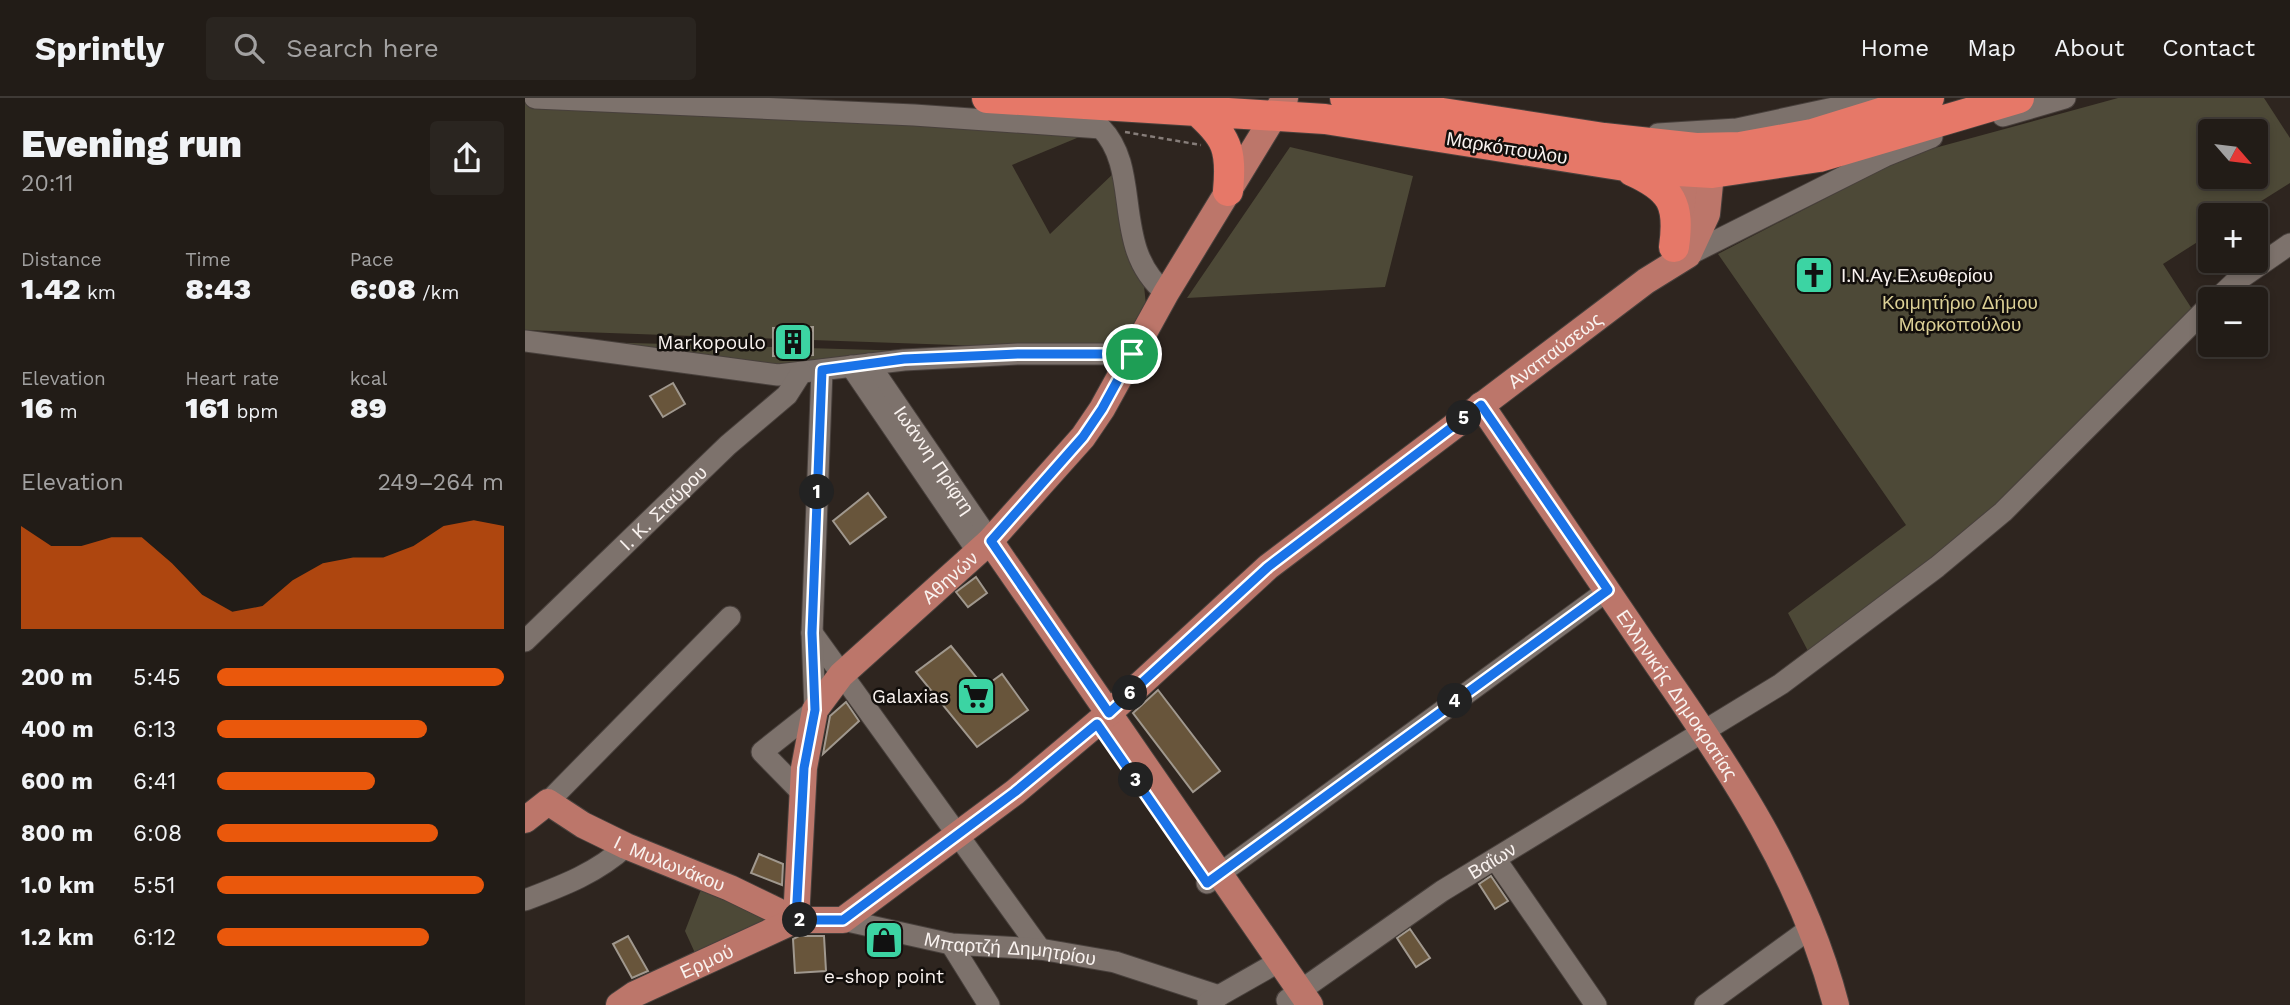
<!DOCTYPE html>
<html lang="en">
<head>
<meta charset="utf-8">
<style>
  body { margin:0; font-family:"Work Sans",sans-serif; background:#2a2520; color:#f1f3f6; height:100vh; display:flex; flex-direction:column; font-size:26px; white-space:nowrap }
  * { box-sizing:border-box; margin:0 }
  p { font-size:23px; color:#a2a1a1 }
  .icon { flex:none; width:38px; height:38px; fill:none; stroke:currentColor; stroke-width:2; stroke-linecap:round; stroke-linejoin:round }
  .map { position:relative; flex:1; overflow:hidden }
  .side { display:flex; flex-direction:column; background:#221c17; width:525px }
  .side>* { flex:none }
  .needle { width:46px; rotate:118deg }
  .tools { position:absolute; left:1673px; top:21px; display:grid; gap:14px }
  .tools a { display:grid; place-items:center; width:70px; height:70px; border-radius:7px; background:#221c17; box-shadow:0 4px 10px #0003,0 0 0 2px #3f3a36; font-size:35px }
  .pin { position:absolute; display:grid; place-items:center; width:60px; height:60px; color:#fff; margin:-30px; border:4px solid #fff; border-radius:50%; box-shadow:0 2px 7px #0007 }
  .km { position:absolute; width:35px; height:35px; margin:-18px; border-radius:50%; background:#222; color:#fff; font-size:19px; line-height:35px; text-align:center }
  .round { display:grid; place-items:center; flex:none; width:74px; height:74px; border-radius:7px; background:#2a2520 }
  .headline { display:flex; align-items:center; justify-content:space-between; height:119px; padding:0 21px }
  h1 { font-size:38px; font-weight:800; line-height:52px }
  .stats { display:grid; grid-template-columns:repeat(3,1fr); gap:10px; height:119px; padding:7px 21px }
  .stats div { display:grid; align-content:center }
  .stats b { font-size:30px; font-weight:800 }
  .stats small { font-size:19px; font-weight:400 }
  .stats p { font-size:19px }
  .chart { height:196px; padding:14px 21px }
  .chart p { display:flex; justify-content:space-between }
  .chart svg { width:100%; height:126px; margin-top:7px; fill:#ea580c; opacity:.7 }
  ul { padding:0 21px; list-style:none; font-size:23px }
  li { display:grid; grid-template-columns:112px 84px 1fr; align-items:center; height:52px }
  li i { height:18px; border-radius:9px; background:#ea580c }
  header { display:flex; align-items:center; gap:42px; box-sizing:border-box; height:98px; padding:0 35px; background:#221c17; border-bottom:2px solid #3f3a36 }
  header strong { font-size:33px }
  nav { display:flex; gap:38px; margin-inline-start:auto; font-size:24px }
  .search { width:490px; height:63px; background:#2a2520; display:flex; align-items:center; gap:18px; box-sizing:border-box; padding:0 24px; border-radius:7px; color:#a2a1a1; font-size:26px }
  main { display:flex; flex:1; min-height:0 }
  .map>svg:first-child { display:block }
  .green { fill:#4d4937; fill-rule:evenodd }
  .building { fill:#68553b; stroke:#a0988e; stroke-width:2 }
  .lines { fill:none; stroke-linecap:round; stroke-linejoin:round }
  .minor-casing { stroke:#48403c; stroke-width:23 }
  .major-casing { stroke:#48403c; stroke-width:28 }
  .highway-casing { stroke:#48403c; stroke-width:32 }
  .path { stroke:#867d79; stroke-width:2.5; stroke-dasharray:5 3.5; stroke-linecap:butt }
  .minor { stroke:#7d726c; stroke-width:21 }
  .major { stroke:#bc766a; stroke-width:26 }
  .highway { stroke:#e67868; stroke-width:30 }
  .route-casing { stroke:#fff; stroke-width:14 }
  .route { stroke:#1a73e8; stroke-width:9 }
  .labels { text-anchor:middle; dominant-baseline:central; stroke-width:5; stroke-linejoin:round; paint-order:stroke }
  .street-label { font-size:19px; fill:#f9f2ef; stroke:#130f0c }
  .poi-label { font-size:19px; fill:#f9f2ef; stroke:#130f0c; text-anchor:end }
  .park-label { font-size:19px; fill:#dcd096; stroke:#130f0c }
</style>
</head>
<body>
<header>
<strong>Sprintly</strong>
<div class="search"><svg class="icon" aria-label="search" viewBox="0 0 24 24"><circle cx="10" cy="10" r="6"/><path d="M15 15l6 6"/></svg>Search here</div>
<nav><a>Home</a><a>Map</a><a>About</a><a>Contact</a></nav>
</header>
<main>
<section class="side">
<div class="headline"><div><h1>Evening run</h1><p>20:11</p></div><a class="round"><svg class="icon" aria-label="share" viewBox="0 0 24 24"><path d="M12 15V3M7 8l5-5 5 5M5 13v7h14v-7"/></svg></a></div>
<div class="stats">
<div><p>Distance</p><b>1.42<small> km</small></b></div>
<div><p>Time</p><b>8:43</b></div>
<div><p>Pace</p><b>6:08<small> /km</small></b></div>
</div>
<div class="stats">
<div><p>Elevation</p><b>16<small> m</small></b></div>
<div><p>Heart rate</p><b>161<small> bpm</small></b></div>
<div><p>kcal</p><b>89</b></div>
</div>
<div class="chart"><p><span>Elevation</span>249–264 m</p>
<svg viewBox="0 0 160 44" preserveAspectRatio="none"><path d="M0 44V8L10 15L20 15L30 12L40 12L50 21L60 32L70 38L80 36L90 27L100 21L110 19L120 19L130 15L140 8L150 6L160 8V44z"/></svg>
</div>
<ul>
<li><b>200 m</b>5:45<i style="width:100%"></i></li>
<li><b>400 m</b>6:13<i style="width:73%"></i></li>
<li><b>600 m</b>6:41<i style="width:55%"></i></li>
<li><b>800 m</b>6:08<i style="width:77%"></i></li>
<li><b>1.0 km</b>5:51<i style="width:93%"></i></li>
<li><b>1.2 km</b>6:12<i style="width:74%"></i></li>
</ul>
</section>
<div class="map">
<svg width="1765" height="907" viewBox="0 0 1765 907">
  <rect width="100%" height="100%" fill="#2e251f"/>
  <path class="green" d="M0 0 576 30 487 67 525 136 590 74 617 169 626 254 0 232Z
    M1593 0H1739L1765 40V85L1714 117H1685V136L1638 166 1667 211 1516 367 1405 465 1283 553 1263 515 1381 427 1193 156 1384 57ZM1685 33H1731V79H1685Z
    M765 49 888 78 860 189 662 200Z
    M0 242 493 256 276 275Z
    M174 778 252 797 262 826 175 866 160 833 177 789Z"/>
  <path class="building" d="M288 229V257L248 258V230Z
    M148 285 160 306 138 319 125 298Z
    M343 395 361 419 325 446 308 423Z
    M451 479 462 495 443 509 431 494Z
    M426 548 459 589 477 576 503 612 452 649 391 574Z
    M633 592 695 673 668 694 608 615Z
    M321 604 334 623 298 656 305 618Z
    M234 756 258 766 257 787 226 775Z
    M966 778 983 803 970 811 954 786Z
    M885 831 905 860 891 869 872 840Z
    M103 838 123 873 107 880 88 846Z
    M274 838H299L301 873 270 875 268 841Z"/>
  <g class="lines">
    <g class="minor-casing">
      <g id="minor">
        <path d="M10 0 389 17 576 30C618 73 585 150 641 195"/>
        <path d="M1478 18 1540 0"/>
        <path d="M1133 36 1212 31 1355 0"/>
        <path d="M1163 157 1360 58 1407 39"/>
        <path d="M1692 201 1710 184 1765 146"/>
        <path d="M0 243 253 277 379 262 493 256H607"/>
        <path id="s1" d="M344 266 465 443"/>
        <path d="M326 268 453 454"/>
        <path d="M287 535 515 851"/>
        <path id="s2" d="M0 543 203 347 262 297 276 275"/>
        <path d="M279 697 237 654 290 612 287 535 297 272"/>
        <path d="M23 704 205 519"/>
        <path d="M971 762 1071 907"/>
        <path d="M682 785 1083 492"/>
        <path d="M0 802C37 788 72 775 101 748"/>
        <path id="s3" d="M318 822 426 846 515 851 590 864 694 898"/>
        <path d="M426 846 464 907"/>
        <path id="s4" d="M762 902 917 793 1256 586 1412 469 1478 414 1685 207"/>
        <path d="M683 904 755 863"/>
        <path d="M1180 907 1287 829"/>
      </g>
    </g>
    <g class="major-casing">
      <g id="major">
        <path d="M1152 143 1165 107 1170 58"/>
        <path id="s5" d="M956 307C1015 393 1073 480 1132 566 1206 672 1278 780 1311 907"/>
        <path d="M465 443 785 907"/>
        <path id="s6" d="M0 722 23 704 58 727 101 748 205 790 271 822H318L490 694 584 615 743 469 1121 183 1163 157 1182 116 1188 56"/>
        <path id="s7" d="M271 822 279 670 290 612 316 577 465 443 558 339 577 311 641 195 760 0"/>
        <path id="s8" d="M94 907 110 896 271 822"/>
      </g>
    </g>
    <g class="highway-casing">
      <path id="highway" d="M462 0 800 21 1119 71 1187 75 1294 59 1494 0
        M820 0 1079 40 1171 50 1215 49 1287 36 1404 0
        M671 12C702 39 707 51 703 93
        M1107 73C1147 91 1155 106 1149 149"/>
    </g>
    <path class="path" d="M600 34 676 47"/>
    <use href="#minor" class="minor"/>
    <use href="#major" class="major"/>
    <use href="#highway" class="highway"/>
  </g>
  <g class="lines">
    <g class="route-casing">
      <path id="route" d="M493 256H607L577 311 558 339 466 443 584 615 743 469 956 307 1083 492 682 785 572 626 490 694 318 822H271L279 670 290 612 287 535 297 272 379 261Z"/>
    </g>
    <use href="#route" class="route"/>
  </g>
  <defs>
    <g id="church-square" transform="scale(2.0125)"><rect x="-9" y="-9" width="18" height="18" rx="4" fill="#3cd4a3" stroke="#130f0c"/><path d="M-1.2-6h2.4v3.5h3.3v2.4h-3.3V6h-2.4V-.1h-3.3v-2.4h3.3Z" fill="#111"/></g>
    <g id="building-square" transform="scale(2.0125)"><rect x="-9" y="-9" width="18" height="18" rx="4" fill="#3cd4a3" stroke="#130f0c"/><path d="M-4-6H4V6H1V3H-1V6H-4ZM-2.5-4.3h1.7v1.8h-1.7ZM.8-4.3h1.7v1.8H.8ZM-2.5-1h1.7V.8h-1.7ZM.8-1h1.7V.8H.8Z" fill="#111"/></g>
    <g id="supermarket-square" transform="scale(2.0125)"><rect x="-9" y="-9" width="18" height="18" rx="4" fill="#3cd4a3" stroke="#130f0c"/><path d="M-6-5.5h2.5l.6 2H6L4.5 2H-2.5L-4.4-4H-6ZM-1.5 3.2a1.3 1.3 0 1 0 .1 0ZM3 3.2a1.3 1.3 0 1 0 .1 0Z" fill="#111"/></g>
    <g id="shop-square" transform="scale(2.0125)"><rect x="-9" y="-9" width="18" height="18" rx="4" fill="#3cd4a3" stroke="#130f0c"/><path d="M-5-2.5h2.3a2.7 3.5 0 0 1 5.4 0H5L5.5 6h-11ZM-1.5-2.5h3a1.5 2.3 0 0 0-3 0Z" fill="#111"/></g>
  </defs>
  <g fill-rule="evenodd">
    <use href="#church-square" x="1289" y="177"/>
    <use href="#building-square" x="268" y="244"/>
    <use href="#supermarket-square" x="451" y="598"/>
    <use href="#shop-square" x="359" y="842"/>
  </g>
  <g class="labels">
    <g class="street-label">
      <text transform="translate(982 50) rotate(9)">Μαρκόπουλου</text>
      <text stroke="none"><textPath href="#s6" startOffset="1264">Αναπαύσεως</textPath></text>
      <text stroke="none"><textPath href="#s1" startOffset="116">Ιωάννη Πρίφτη</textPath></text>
      <text stroke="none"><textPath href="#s2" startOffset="192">Ι. Κ. Σταύρου</textPath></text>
      <text stroke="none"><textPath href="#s7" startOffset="401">Αθηνών</textPath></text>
      <text stroke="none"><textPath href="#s5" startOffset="350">Ελληνικής Δημοκρατίας</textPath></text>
      <text stroke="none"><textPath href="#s4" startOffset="248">Βαΐων</textPath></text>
      <text stroke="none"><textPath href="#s6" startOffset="166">Ι. Μυλωνάκου</textPath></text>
      <text stroke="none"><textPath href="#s3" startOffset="170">Μπαρτζή Δημητρίου</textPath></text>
      <text stroke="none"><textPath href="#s8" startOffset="98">Ερμού</textPath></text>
    </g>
    <g class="poi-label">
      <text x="1316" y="177" text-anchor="start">Ι.Ν.Αγ.Ελευθερίου</text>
      <text x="241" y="244">Markopoulo</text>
      <text x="424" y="598">Galaxias</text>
      <text x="359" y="878" text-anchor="middle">e-shop point</text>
    </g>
    <g class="park-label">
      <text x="1435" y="204">Κοιμητήριο Δήμου<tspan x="1435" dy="22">Μαρκοπούλου</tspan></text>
    </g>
  </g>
</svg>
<div class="tools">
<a><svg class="needle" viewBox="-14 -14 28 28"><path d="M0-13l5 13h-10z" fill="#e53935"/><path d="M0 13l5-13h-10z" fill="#a2a1a1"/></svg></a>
<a>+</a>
<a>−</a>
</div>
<div class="pin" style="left:607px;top:256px;background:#1e9e55"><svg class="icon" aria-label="arrive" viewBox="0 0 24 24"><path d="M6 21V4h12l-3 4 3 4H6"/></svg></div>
<b class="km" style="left:292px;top:394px">1</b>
<b class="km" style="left:275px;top:822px">2</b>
<b class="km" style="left:611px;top:682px">3</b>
<b class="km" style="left:930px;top:603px">4</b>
<b class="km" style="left:939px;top:320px">5</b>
<b class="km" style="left:605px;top:595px">6</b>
</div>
</main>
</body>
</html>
